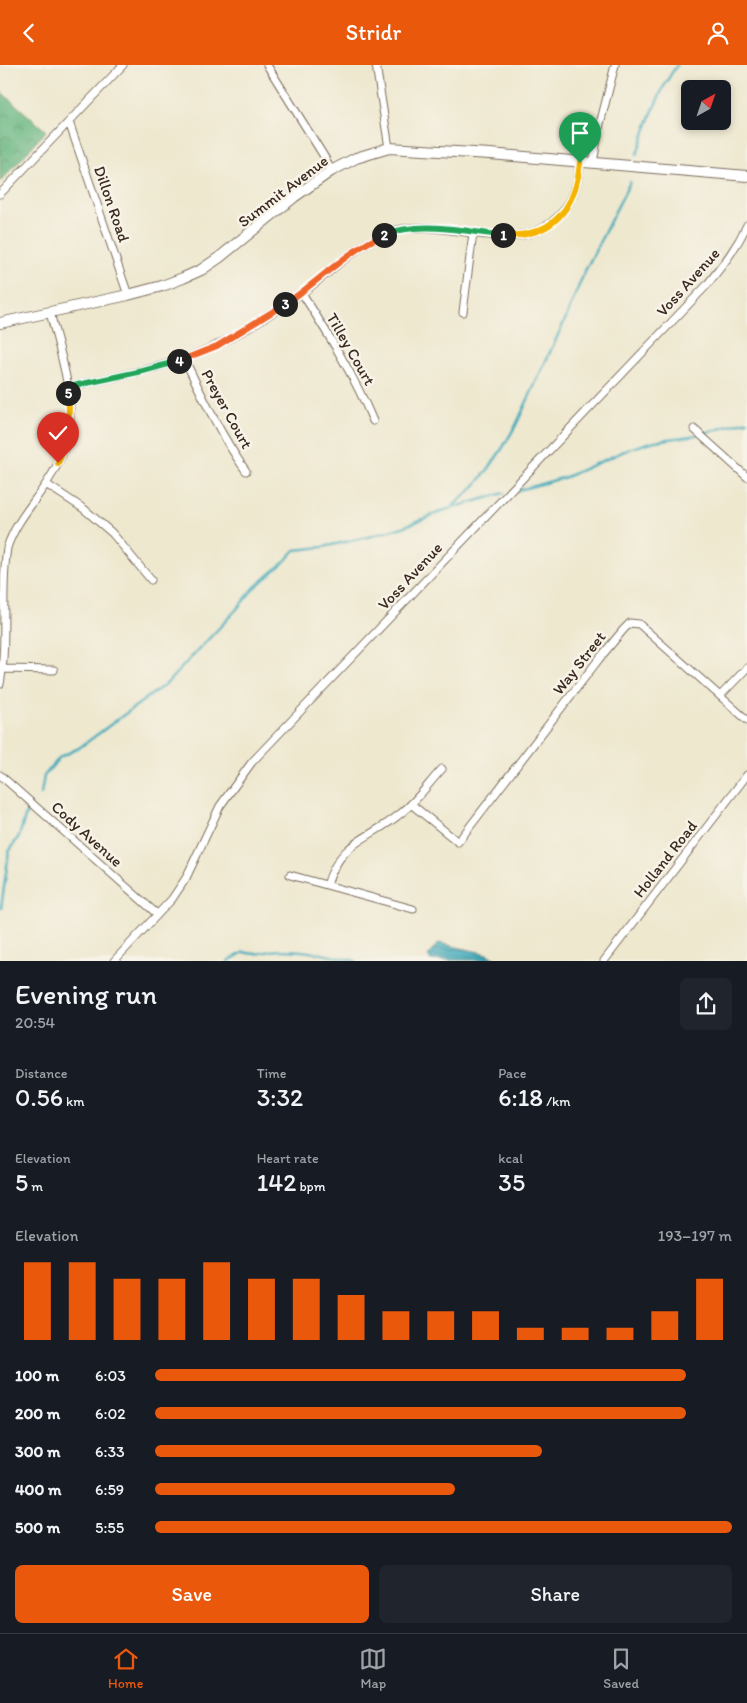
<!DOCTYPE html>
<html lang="en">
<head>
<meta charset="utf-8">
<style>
  body { margin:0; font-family:Itim,sans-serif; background:#20242c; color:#f1f3f6; height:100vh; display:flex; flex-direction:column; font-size:19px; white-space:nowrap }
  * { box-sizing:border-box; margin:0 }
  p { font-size:16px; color:#9ea1a6 }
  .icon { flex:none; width:28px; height:28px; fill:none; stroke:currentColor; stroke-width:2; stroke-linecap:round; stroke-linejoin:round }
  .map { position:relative; height:896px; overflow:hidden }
  .sheet { display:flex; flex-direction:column; background:#171b24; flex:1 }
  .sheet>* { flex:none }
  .needle { width:32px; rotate:40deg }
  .controls { position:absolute; left:681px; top:15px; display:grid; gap:10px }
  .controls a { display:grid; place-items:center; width:50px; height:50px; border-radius:8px; background:#171b24; box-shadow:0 2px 8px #0003; font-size:25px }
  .pin { position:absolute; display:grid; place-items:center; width:42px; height:42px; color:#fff; margin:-51px -21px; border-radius:50% 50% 50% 0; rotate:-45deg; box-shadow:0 0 5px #0007 }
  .pin .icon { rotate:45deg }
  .km { position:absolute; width:25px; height:25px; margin:-12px; border-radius:50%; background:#222; color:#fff; font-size:14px; line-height:25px; text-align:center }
  .round { display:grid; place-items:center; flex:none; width:52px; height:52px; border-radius:8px; background:#20242c }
  .head { display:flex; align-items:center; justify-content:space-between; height:85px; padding:0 15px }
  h1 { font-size:28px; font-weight:600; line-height:38px }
  .figures { display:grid; grid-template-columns:repeat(3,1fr); gap:8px; height:85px; padding:5px 15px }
  .figures div { display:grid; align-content:center }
  .figures b { font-size:25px; font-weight:600 }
  .figures small { font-size:14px; font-weight:400 }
  .figures p { font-size:14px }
  .chart { height:140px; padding:10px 15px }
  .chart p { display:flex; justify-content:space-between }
  .chart svg { width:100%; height:90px; margin-top:5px; stroke:#ea580c; stroke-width:6 }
  .button { display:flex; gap:10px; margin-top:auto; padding:10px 15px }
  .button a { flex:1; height:58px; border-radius:8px; background:#ea580c; color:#fff; font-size:20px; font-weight:600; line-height:58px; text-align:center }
  .button a+a { background:#20242c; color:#f1f3f6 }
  ul { padding:0 15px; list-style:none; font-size:16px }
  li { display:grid; grid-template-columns:80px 60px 1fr; align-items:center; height:38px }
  li i { height:12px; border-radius:6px; background:#ea580c }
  header { display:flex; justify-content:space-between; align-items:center; height:65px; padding:0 15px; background:#ea580c; color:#fff; font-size:22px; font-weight:600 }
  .tab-bar { display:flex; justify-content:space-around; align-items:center; height:70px; border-top:1px solid #363941; background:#171b24; font-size:14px; color:#9ea1a6 }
  .tab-bar a { display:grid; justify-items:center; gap:2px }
  .tab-bar .current { color:#ea580c }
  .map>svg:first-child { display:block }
  .forest { fill:url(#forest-crowns); stroke:#52704f }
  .water { fill:url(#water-rules); stroke:#3c6a6c }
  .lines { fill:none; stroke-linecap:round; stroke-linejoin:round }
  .stream { stroke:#3caabb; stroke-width:2.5 }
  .street-casing { stroke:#7a6c5c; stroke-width:9 }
  .secondary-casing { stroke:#7a6c5c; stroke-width:12 }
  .street { stroke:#fff; stroke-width:7 }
  .secondary { stroke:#fff; stroke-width:10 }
  .split-1-casing { stroke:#fff; stroke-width:10 }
  .split-2-casing { stroke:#fff; stroke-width:10 }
  .split-3-casing { stroke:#fff; stroke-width:10 }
  .split-4-casing { stroke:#fff; stroke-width:10 }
  .split-5-casing { stroke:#fff; stroke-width:10 }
  .split-6-casing { stroke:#fff; stroke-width:10 }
  .split-1 { stroke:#f5b400; stroke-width:6 }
  .split-2 { stroke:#22a559; stroke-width:6 }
  .split-3 { stroke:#f0652b; stroke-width:6 }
  .split-4 { stroke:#f0652b; stroke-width:6 }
  .split-5 { stroke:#22a559; stroke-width:6 }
  .split-6 { stroke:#f5b400; stroke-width:6 }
  .labels { text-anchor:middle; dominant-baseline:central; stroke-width:5; stroke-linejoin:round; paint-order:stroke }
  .street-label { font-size:16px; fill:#3b2a1e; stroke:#f7f3e8 }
</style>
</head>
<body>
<header><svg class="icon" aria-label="back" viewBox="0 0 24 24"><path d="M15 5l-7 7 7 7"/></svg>Stridr<svg class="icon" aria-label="person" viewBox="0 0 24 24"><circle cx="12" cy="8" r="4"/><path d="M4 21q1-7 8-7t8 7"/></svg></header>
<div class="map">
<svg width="747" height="896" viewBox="0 0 747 896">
  <defs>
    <pattern id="forest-crowns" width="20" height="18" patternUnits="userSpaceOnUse" patternTransform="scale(1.25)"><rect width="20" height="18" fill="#68b680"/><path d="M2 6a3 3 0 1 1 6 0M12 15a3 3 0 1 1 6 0" fill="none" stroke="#579468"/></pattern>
    <pattern id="water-rules" width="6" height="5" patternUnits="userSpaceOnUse" patternTransform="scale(1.25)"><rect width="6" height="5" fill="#3caabb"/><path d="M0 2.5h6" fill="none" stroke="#348b97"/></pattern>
  </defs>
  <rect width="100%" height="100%" fill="#f7f3e8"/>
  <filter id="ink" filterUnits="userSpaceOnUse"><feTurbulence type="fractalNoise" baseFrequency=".02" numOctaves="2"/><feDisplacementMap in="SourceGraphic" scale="10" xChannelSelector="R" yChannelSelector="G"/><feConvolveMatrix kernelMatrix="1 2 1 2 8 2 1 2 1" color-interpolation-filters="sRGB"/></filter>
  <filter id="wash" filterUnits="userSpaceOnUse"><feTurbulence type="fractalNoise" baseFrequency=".0096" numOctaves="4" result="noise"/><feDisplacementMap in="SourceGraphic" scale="20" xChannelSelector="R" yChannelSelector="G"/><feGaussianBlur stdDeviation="1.12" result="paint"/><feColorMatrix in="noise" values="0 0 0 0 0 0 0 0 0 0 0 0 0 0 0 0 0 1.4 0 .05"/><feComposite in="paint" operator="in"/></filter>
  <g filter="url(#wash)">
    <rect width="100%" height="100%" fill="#eee8cf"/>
    <path class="forest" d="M0 26 46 66 0 117Z"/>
    <path class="water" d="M439 878 488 889 497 895H430L428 891 434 883Z"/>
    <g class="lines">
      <path class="stream" d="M637 89C648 58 658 27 677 0
        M702 369 747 356
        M512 427 566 412 629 384 655 376 697 370
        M454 440 473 423 487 406 502 384 516 360 565 255 584 208 630 117
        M41 729 44 711 60 692 79 683 167 618 236 545 254 523 284 497 295 485 323 482 372 471 403 462 448 444 504 428
        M1 843 9 787 19 771 27 746
        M228 896 244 887C260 892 268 884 283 885 307 885 332 891 356 896"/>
    </g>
  </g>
  <g filter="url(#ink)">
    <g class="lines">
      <g class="street-casing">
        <path id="street" d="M267 0 325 93 331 106
          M376 0 389 83
          M69 57 128 230
          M593 98 599 63 615 0
          M0 129 123 0
          M302 228C328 269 354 310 373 356
          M463 247 473 168
          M185 295C203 333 221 371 246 406
          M68 322C132 308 189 300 246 264 265 252 285 240 303 227 332 206 359 177 394 166 443 151 511 191 552 157 572 141 578 121 580 97
          M694 364 747 412
          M46 419 84 444 112 468 151 515
          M3 604 54 605
          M0 619C8 575 0 527 7 483 15 458 32 440 46 419 54 407 61 394 65 381 79 338 60 290 50 247
          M721 630 747 603
          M0 710 157 849
          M411 739 458 777 599 594 624 564 630 558 639 559 747 655
          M290 810 413 844
          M327 820C341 775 367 776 400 749 416 737 428 719 442 704
          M114 896 172 834 186 813 220 741 252 697 706 221C722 201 736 184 747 160
          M604 896 747 710"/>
      </g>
      <g class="secondary-casing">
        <path id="secondary" d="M0 258 128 230 162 221 183 213 201 205 220 192 294 132 331 106 356 93 389 83 490 89 747 111"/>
      </g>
      <use href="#street" class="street"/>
      <use href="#secondary" class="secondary"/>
    </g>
  </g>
  <g class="lines" filter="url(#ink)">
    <g class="split-1-casing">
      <path id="split-1" d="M503 170C510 170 519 171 526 169 563 162 577 131 580 98"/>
    </g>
    <g class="split-2-casing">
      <path id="split-2" d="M384 170C422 155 463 167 503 170"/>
    </g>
    <g class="split-3-casing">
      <path id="split-3" d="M285 239C317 218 349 184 384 170"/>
    </g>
    <g class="split-4-casing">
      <path id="split-4" d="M179 296 217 281 285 239"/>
    </g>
    <g class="split-5-casing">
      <path id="split-5" d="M68 328V322L143 306 179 296"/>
    </g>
    <g class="split-6-casing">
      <path id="split-6" d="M58 398C68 375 71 354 68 328"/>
    </g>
    <use href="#split-1" class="split-1"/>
    <use href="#split-2" class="split-2"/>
    <use href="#split-3" class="split-3"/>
    <use href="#split-4" class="split-4"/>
    <use href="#split-5" class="split-5"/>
    <use href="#split-6" class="split-6"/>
  </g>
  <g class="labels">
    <g class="street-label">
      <text transform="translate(283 126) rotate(-37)">Summit Avenue</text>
      <text transform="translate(112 139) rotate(71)">Dillon Road</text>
      <text transform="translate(688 217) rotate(-48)">Voss Avenue</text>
      <text transform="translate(351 284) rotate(60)">Tilley Court</text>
      <text transform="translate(227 344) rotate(61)">Preyer Court</text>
      <text transform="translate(410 511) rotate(-47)">Voss Avenue</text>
      <text transform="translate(579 598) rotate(-52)">Way Street</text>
      <text transform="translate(87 769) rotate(42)">Cody Avenue</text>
      <text transform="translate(665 794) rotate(-52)">Holland Road</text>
    </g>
  </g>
</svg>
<div class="controls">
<a><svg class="needle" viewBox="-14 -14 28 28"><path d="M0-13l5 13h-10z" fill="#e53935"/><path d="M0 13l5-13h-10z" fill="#9ea1a6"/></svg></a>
</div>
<div class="pin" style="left:580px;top:98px;background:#1e9e55"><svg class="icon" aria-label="arrive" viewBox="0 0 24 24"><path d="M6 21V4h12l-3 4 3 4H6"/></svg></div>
<div class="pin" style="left:58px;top:398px;background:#d93025"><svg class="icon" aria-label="check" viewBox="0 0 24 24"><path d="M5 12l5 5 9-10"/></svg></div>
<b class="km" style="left:503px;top:170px">1</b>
<b class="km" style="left:384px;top:170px">2</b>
<b class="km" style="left:285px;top:239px">3</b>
<b class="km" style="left:179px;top:296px">4</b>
<b class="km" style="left:68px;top:328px">5</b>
</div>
<section class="sheet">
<div class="head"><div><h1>Evening run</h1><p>20:54</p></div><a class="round"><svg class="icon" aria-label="share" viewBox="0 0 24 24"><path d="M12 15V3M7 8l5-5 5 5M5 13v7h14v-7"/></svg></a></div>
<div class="figures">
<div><p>Distance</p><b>0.56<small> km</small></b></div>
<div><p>Time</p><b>3:32</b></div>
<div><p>Pace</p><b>6:18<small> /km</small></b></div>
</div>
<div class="figures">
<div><p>Elevation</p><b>5<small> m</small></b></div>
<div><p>Heart rate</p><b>142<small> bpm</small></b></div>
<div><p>kcal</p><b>35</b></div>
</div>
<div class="chart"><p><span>Elevation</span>193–197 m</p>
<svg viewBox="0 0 160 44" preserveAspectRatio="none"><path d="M5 44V6M15 44V6M25 44V14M35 44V14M45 44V6M55 44V14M65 44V14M75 44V22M85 44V30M95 44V30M105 44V30M115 44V38M125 44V38M135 44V38M145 44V30M155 44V14"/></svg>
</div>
<ul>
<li><b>100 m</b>6:03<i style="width:92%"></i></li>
<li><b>200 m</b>6:02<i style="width:92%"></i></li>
<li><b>300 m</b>6:33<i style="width:67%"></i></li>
<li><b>400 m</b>6:59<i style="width:52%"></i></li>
<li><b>500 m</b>5:55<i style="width:100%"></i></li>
</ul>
<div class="button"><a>Save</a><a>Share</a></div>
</section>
<nav class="tab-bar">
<a class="current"><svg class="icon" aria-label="home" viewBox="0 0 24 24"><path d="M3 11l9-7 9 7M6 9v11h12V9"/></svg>Home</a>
<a><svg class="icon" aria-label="map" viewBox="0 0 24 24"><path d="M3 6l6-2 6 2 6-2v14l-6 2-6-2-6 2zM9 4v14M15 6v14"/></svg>Map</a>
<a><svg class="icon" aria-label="saved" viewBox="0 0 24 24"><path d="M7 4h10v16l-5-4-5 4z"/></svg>Saved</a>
</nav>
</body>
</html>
